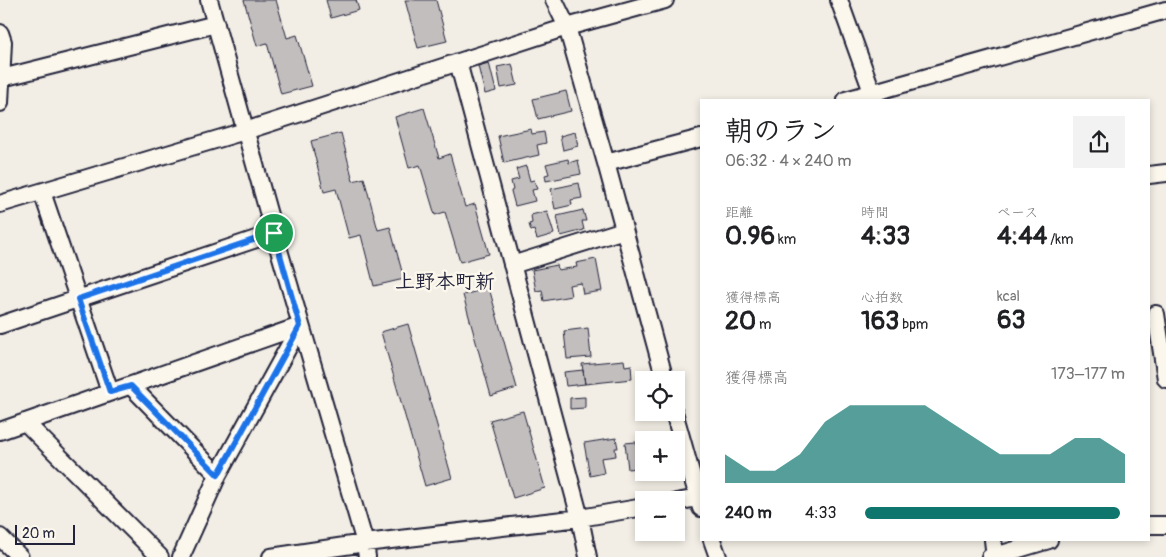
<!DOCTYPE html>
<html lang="ja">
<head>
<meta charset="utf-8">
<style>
  body { margin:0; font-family:Pangolin,"Klee One",sans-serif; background:#f2f2f2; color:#202124; height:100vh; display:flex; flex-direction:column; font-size:19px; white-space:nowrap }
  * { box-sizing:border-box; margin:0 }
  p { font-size:16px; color:#757577 }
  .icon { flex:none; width:28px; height:28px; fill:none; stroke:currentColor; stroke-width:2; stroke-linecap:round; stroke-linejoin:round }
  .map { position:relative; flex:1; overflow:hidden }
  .details { position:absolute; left:700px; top:99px; width:450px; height:442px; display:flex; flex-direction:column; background:#fff; border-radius:0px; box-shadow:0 2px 8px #0003 }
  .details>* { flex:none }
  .fabs { position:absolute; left:635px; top:371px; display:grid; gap:10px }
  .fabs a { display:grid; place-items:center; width:50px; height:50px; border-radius:0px; background:#fff; box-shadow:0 2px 8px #0003; font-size:25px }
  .scale { position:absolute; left:15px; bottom:12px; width:60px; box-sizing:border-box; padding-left:5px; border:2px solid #22223b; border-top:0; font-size:14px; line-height:18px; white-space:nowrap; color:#22223b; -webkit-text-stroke:4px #fbf7ec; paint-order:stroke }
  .pin { position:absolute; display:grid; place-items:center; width:42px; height:42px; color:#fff; margin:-21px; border:2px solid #fff; border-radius:50%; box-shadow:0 1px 5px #0007 }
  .round { display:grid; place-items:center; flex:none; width:52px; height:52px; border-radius:0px; background:#f2f2f2 }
  .overview { display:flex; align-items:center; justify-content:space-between; height:85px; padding:0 25px }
  h1 { font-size:28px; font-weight:700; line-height:38px }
  .metrics { display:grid; grid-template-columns:repeat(3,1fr); gap:8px; height:85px; padding:5px 25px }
  .metrics div { display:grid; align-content:center }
  .metrics b { font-size:25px; font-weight:700 }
  .metrics small { font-size:14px; font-weight:400 }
  .metrics p { font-size:14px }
  .chart { height:140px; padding:10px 25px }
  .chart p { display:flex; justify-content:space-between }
  .chart svg { width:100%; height:90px; margin-top:5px; fill:#0f766e; opacity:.7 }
  ul { padding:0 25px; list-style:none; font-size:16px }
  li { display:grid; grid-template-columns:80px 60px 1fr; align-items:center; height:38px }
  li i { height:12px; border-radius:6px; background:#0f766e }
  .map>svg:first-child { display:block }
  .building { fill:#c2bebe; stroke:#22223b }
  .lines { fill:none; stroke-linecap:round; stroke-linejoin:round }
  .minor-casing { stroke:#22223b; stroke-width:20 }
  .minor { stroke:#fbf7ec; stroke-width:16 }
  .route-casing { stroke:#fff; stroke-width:10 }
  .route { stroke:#1a73e8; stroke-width:6 }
  .labels { text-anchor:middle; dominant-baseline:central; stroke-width:5; stroke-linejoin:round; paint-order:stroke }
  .quarter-label { font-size:20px; font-weight:bold; fill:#22223b; stroke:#fbf7ec }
</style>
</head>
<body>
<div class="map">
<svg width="1166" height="557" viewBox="0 0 1166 557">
  <rect width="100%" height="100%" fill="#f2eee5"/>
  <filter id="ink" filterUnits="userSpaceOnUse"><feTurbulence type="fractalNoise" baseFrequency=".02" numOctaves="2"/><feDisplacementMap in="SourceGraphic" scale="10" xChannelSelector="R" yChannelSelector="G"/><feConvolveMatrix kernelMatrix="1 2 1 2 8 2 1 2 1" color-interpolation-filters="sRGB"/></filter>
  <g filter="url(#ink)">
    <path class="building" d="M244 0H276L287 38 297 35 312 86 281 94 267 43 257 46Z
      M326 0H356L359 10 331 18Z
      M405 0H436L447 41 418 48Z
      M489 63 496 91 485 94 478 66Z
      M512 64 517 85 501 88 497 67Z
      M566 91 571 111 538 119 533 99Z
      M424 108 439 158 450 154 465 207 475 204 489 254 460 262 445 212 435 215 420 165 409 168 395 117Z
      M531 129 532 134 544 132 546 143 537 145 539 155 504 163 498 136Z
      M575 132 578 146 563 150 560 136Z
      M341 133 353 181 364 178 378 230 390 227 404 279 374 286 361 235 349 238 336 189 324 192 311 141Z
      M568 159 569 163 578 160 581 174 546 181 545 175 549 174 546 164Z
      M526 166 530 181 534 180 537 189 532 190 535 201 515 206 511 191 513 190 511 181 519 179 516 169Z
      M579 183 582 198 571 200 572 205 555 209 551 189Z
      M583 210 586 221H582L584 230 561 236 557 216Z
      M547 211 554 234 537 239 534 230 531 231 529 224 532 223 531 215Z
      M596 259 602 291 583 294 581 283 569 285 571 296 544 301 542 290 536 291 532 270 557 265 558 270 577 267 576 263Z
      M489 288 517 388 491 396 463 295Z
      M408 324 452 478 425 486 381 332Z
      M588 328 591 357 567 359 564 331Z
      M624 360 625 366 631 365 632 379 585 384 582 364Z
      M583 370 585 384 566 386 564 372Z
      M585 397V408L570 409V398Z
      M523 411 545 488 513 498 490 420Z
      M616 438 618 448H615L616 456 601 458 604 473 590 476 584 443Z
      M636 442 637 450 644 449V467L628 469 625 443Z"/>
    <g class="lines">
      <g class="minor-casing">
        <path id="minor" d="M209 0 274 233 365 543 367 557
          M554 0 567 27 606 163 665 380
          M839 0 875 100
          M0 33 3 42 0 103
          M458 62 580 518 588 557
          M2 78 216 24
          M846 100 1166 10
          M606 163 701 138
          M1149 175 1166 173
          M42 192 110 392
          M0 204 245 131 567 27 665 0
          M512 265 624 230
          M1156 314 1166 379
          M0 325 274 233
          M131 386 218 475
          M674 412 701 508
          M25 422 160 557
          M0 431 300 326
          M676 502 698 498
          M1149 525H1166
          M0 537 20 557
          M712 540 718 557
          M993 540 995 557
          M181 557 218 475 300 326
          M271 557 365 543 580 518 644 507
          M990 557 995 556 1049 540"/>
      </g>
      <use href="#minor" class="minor"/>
    </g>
  </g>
  <g class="lines" filter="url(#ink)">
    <g class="route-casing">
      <path id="route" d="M274 233 300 326 218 475 131 386 110 392 78 299Z"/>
    </g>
    <use href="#route" class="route"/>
  </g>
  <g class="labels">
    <g class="quarter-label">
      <text x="445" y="281">上野本町新</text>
    </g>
  </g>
</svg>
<div class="fabs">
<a><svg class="icon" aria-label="locate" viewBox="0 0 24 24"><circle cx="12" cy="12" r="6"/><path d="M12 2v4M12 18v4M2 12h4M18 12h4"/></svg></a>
<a>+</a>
<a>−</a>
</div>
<div class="scale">20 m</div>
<div class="pin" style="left:274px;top:233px;background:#1e9e55"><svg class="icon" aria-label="arrive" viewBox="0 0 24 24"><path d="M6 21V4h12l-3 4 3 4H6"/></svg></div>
<section class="details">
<div class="overview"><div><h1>朝のラン</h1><p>06:32 · 4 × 240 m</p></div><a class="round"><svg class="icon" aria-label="share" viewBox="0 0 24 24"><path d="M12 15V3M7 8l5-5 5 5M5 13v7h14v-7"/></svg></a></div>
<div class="metrics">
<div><p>距離</p><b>0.96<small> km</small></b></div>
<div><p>時間</p><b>4:33</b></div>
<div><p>ペース</p><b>4:44<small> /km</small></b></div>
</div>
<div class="metrics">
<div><p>獲得標高</p><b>20<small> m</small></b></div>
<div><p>心拍数</p><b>163<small> bpm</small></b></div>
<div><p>kcal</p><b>63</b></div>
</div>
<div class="chart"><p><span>獲得標高</span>173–177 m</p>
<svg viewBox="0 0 160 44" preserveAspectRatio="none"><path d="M0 44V30L10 38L20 38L30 30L40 14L50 6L60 6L70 6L80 6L90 14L100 22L110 30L120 30L130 30L140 22L150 22L160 30V44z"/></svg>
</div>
<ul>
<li><b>240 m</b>4:33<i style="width:98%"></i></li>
</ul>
</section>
</div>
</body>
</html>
